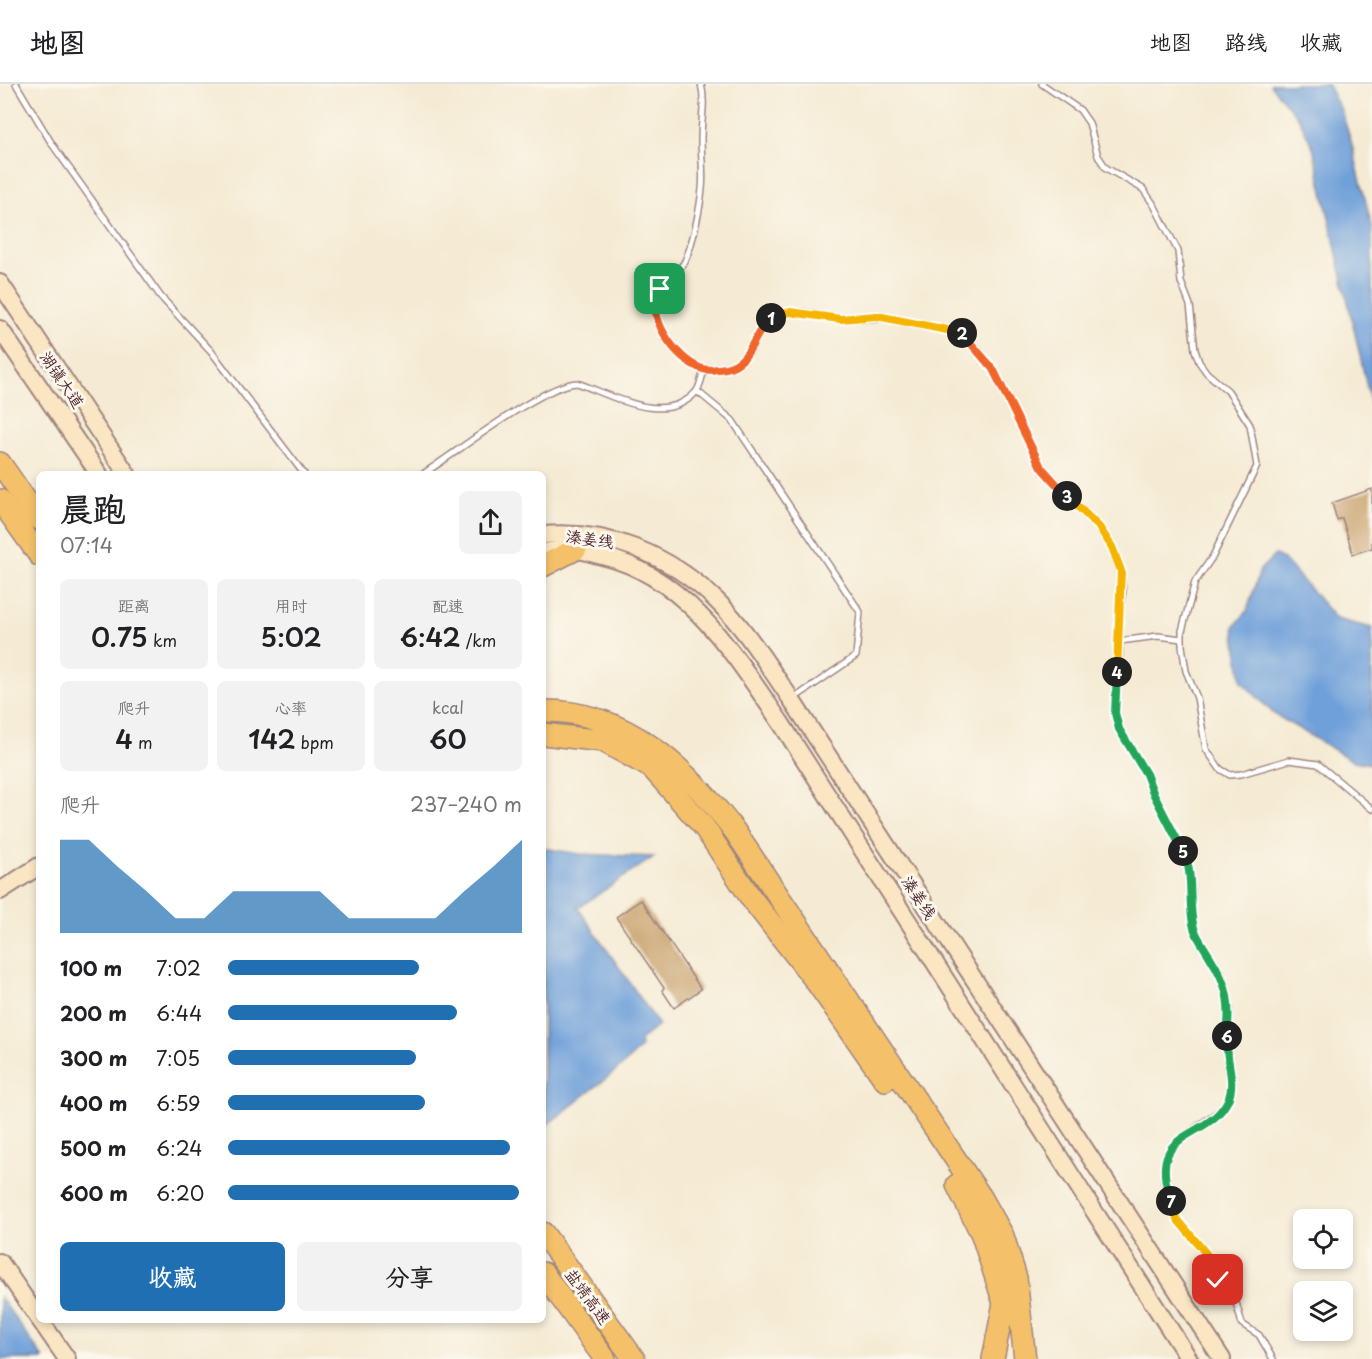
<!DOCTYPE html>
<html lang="zh">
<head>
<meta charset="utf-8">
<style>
  body { margin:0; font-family:"Playpen Sans","LXGW WenKai TC",sans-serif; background:#f2f2f2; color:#202124; height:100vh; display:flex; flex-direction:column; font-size:22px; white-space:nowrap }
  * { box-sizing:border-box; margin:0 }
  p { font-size:20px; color:#757577 }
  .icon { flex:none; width:33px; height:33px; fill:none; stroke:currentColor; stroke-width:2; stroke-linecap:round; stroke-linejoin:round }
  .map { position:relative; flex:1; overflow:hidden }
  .panel { position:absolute; left:36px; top:387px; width:510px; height:852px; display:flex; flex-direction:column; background:#fff; border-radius:9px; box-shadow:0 3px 9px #0003 }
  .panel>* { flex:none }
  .controls { position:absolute; left:1293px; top:1125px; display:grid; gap:12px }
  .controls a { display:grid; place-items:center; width:60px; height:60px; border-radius:9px; background:#fff; box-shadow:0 3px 9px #0003; font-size:30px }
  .pin { position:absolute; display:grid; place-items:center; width:51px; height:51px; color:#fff; margin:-26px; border-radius:12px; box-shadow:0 3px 9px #0006 }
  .km { position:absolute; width:30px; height:30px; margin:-15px; border-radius:50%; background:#222; color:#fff; font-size:16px; line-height:30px; text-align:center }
  .round { display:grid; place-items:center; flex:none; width:63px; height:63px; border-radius:9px; background:#f2f2f2 }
  .summary { display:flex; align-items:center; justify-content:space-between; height:102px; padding:0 24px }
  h1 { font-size:33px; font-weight:600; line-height:45px }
  .metrics { display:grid; grid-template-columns:repeat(3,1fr); gap:9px; height:102px; padding:6px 24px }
  .metrics div { display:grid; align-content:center; border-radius:9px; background:#f2f2f2; text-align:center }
  .metrics b { font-size:26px; font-weight:600 }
  .metrics small { font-size:16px; font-weight:400 }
  .metrics p { font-size:16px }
  .chart { height:168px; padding:12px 24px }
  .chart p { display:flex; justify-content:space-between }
  .chart svg { width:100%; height:108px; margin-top:6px; fill:#1f6fb2; opacity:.7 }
  .action { display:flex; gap:12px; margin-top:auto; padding:12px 24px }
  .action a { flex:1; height:69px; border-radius:9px; background:#1f6fb2; color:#fff; font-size:24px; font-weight:600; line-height:69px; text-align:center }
  .action a+a { background:#f2f2f2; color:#202124 }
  ul { padding:0 24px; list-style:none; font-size:20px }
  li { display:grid; grid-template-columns:96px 72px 1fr; align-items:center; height:45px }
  li i { height:15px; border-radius:8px; background:#1f6fb2 }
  header { display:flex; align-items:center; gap:36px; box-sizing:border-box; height:84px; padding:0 30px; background:#fff; border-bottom:2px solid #e0e0e0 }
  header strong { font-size:28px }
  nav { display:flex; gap:33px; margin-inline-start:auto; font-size:21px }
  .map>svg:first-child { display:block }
  .water { fill:#6fa0d9; stroke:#5c6082; stroke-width:1.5 }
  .building { fill:#c8a06a }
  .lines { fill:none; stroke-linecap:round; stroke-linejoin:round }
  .lane-casing { stroke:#a08580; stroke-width:8 }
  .secondary-casing { stroke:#a08580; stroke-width:20 }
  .highway-casing { stroke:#a08580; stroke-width:24 }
  .lane { stroke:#fff; stroke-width:5 }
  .secondary { stroke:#fbe6c3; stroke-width:16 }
  .highway { stroke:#f4c16a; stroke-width:21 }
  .split-1-casing { stroke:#fff; stroke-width:12 }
  .split-2-casing { stroke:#fff; stroke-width:12 }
  .split-3-casing { stroke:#fff; stroke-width:12 }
  .split-4-casing { stroke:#fff; stroke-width:12 }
  .split-5-casing { stroke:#fff; stroke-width:12 }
  .split-6-casing { stroke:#fff; stroke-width:12 }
  .split-7-casing { stroke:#fff; stroke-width:12 }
  .split-8-casing { stroke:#fff; stroke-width:12 }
  .split-1 { stroke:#f0652b; stroke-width:8 }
  .split-2 { stroke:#f5b400; stroke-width:8 }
  .split-3 { stroke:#f0652b; stroke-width:8 }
  .split-4 { stroke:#f5b400; stroke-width:8 }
  .split-5 { stroke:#22a559; stroke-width:8 }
  .split-6 { stroke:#22a559; stroke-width:8 }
  .split-7 { stroke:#22a559; stroke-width:8 }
  .split-8 { stroke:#f5b400; stroke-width:8 }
  .labels { text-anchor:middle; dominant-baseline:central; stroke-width:6; stroke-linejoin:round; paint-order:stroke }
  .street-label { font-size:16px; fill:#4a1f2b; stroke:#fbf7ec }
</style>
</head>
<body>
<header>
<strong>地图</strong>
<nav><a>地图</a><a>路线</a><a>收藏</a></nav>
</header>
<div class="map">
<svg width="1372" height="1275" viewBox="0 0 1372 1275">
  <rect width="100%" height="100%" fill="#fbf7ec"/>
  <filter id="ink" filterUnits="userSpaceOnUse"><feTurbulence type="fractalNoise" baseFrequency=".0167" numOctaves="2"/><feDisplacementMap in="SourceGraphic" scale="12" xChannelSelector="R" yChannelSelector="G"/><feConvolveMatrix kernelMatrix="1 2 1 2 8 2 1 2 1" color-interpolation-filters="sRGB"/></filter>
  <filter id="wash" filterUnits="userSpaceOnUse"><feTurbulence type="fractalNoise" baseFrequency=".008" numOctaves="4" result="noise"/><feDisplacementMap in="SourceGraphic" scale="24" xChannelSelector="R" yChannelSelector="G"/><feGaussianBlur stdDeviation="1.35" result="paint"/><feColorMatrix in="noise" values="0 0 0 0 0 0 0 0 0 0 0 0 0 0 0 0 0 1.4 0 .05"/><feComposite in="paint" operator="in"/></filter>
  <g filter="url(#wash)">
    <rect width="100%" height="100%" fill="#f5ebd4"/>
    <path class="water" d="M1270 0H1327L1341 26 1351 57 1372 143V325L1313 63 1299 35Z
      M1275 471 1284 475 1336 535 1372 544V680L1353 677 1274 630 1242 598 1234 543 1247 527 1260 486Z
      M543 764 580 770 654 773 578 824 659 941 640 956 641 963 622 982 543 1044Z
      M0 1213 44 1275H0Z"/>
    <g id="blocks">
      <path class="building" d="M1372 405V464L1353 470 1342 434 1337 436 1332 419Z
        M641 816 701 905 674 924 662 906 664 904 616 833Z"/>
    </g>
  </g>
  <g filter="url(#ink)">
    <use href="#blocks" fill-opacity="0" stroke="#a08580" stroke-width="1.5"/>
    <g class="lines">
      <g class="lane-casing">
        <path id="lane" d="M16 0 52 60 161 213 211 267 304 390
          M701 0C706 19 701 35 701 55 701 71 704 89 702 105 700 125 693 159 685 177 678 191 656 200 654 215 651 231 667 258 677 269 685 276 695 281 704 286
          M1042 0 1080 26 1089 39 1098 72 1106 84 1143 105 1154 121 1178 167 1181 198 1190 221 1195 266 1199 278 1207 289 1228 307 1250 341 1257 382 1213 472 1195 498 1182 547V562L1186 587 1197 614 1206 665 1220 685 1230 691 1241 690 1289 676 1318 680 1372 725
          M697 307 732 336 860 528 856 572 793 615
          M423 390C456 369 544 300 577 299 612 311 665 343 696 308 700 303 702 293 704 286L727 284 739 278 750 268 766 237 778 230 802 228 840 235 893 234 919 242 959 247 968 253 993 285 1041 383 1099 443 1112 463 1121 487 1123 507 1119 531 1120 569 1115 601V629L1119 645 1146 690 1153 711 1186 773 1192 804 1191 829 1195 847 1221 890 1230 925 1226 959 1232 997 1228 1015 1222 1025 1184 1052 1167 1070 1164 1098 1177 1135 1209 1173 1218 1196 1235 1215 1242 1240 1259 1251 1273 1275
          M1120 557 1158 552 1182 555"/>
      </g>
      <g class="secondary-casing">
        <path id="secondary" d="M0 199 127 390
          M0 245 99 390
          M543 451C608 445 670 471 717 517 746 545 768 582 791 615L1222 1275
          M543 468C553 467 565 465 575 466 584 466 593 470 602 472 687 492 735 572 781 639L1189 1275
          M0 807 39 782
          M0 1178 39 1235
          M40 1236 67 1275"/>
      </g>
      <g class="highway-casing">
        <path id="highway" d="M0 379 39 435
          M0 416 39 471
          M543 482 576 465
          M543 627C626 626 686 684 734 746L981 1113 1003 1152 1016 1194 1025 1275
          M543 650 603 657 652 684 704 743 751 814 815 896 885 996
          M957 1101 982 1151 1004 1219 993 1275
          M543 1149 634 1275
          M543 1189 605 1275"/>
      </g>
      <use href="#lane" class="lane"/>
      <use href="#secondary" class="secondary"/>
      <use href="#highway" class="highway"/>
    </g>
  </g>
  <g class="lines" filter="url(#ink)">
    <g class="split-1-casing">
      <path id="split-1" d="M660 205C643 230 676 277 703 285 708 287 720 285 726 284 753 278 752 249 771 234"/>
    </g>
    <g class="split-2-casing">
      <path id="split-2" d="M771 234 790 228 840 235 877 232 962 249"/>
    </g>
    <g class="split-3-casing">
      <path id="split-3" d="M962 249 993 285 1041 383 1067 412"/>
    </g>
    <g class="split-4-casing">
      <path id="split-4" d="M1067 412 1099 443 1112 463 1121 487 1117 588"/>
    </g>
    <g class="split-5-casing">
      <path id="split-5" d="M1117 588 1115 629 1119 645 1146 690 1154 711 1183 767"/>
    </g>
    <g class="split-6-casing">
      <path id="split-6" d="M1183 767C1195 791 1187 819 1194 844 1197 854 1205 864 1210 873 1228 901 1231 919 1227 952"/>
    </g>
    <g class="split-7-casing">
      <path id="split-7" d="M1171 1117C1145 1042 1207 1059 1228 1016 1237 996 1224 973 1227 952"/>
    </g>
    <g class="split-8-casing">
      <path id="split-8" d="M1171 1117 1177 1135 1209 1173 1218 1196"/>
    </g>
    <use href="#split-1" class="split-1"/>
    <use href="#split-2" class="split-2"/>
    <use href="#split-3" class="split-3"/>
    <use href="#split-4" class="split-4"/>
    <use href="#split-5" class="split-5"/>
    <use href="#split-6" class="split-6"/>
    <use href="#split-7" class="split-7"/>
    <use href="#split-8" class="split-8"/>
  </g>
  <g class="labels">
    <g class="street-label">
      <text transform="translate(63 295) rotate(56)">湖镇大道</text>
      <text transform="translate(590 454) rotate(8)">溱姜线</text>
      <text transform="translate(920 813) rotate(57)">溱姜线</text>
      <text transform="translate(589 1212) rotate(54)">盐靖高速</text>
    </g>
  </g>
</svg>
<div class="controls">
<a><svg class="icon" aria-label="locate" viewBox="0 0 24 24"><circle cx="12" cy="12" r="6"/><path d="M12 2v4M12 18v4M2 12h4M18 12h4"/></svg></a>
<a><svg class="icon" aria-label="layers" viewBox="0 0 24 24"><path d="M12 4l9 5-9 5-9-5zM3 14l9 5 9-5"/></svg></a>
</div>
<div class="pin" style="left:660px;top:205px;background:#1e9e55"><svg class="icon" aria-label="arrive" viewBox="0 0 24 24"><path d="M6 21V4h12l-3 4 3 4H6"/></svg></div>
<div class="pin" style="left:1218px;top:1196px;background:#d93025"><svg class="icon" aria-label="check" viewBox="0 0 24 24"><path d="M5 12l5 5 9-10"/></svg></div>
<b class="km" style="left:771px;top:234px">1</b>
<b class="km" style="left:962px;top:249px">2</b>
<b class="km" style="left:1067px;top:412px">3</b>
<b class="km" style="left:1117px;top:588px">4</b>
<b class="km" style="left:1183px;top:767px">5</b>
<b class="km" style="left:1227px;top:952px">6</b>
<b class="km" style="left:1171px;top:1117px">7</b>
<section class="panel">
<div class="summary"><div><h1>晨跑</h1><p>07:14</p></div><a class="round"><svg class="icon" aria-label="share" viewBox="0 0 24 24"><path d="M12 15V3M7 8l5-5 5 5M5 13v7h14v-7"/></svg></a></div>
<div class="metrics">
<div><p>距离</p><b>0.75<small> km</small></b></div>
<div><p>用时</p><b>5:02</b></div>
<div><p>配速</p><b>6:42<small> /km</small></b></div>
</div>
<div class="metrics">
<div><p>爬升</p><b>4<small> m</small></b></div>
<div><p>心率</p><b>142<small> bpm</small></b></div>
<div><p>kcal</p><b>60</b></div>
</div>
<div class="chart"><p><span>爬升</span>237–240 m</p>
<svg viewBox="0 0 160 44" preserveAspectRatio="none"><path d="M0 44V6L10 6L20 17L30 27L40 38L50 38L60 27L70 27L80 27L90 27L100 38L110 38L120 38L130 38L140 27L150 17L160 6V44z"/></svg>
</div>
<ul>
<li><b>100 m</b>7:02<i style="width:65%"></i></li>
<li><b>200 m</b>6:44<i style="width:78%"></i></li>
<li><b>300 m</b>7:05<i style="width:64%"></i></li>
<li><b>400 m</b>6:59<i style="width:67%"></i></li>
<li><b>500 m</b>6:24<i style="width:96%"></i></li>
<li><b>600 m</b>6:20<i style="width:99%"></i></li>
</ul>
<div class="action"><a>收藏</a><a>分享</a></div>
</section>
</div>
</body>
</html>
